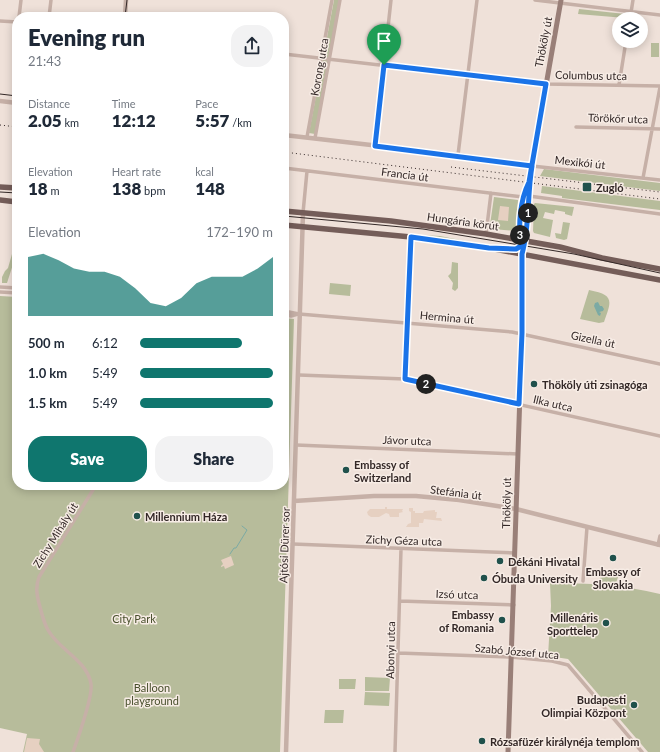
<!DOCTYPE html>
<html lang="en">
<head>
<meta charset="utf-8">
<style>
  body { margin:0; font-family:Lato,sans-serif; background:#f2f2f3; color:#1f2937; height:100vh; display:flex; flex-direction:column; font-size:15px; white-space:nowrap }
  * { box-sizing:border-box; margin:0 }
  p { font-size:13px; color:#747a83 }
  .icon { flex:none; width:22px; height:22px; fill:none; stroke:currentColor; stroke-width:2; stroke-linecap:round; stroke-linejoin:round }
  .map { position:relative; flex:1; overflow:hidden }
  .side { position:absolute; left:12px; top:12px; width:277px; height:478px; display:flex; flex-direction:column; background:#fff; border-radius:16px; box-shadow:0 2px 10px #0003 }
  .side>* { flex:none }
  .buttons { position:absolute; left:612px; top:12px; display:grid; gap:8px }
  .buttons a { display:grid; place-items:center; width:36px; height:36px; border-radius:50%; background:#fff; box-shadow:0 2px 10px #0003; font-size:20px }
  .pin { position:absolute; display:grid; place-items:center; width:34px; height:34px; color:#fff; margin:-41px -17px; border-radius:50% 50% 50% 0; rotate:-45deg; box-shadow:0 0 4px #0007 }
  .pin .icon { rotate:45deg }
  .km { position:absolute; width:20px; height:20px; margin:-10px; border-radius:50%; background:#222; color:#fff; font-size:11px; line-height:20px; text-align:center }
  .round { display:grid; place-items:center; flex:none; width:42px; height:42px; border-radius:16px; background:#f2f2f3 }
  .head { display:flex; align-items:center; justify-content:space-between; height:68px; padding:0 16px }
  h1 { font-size:22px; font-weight:800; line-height:30px }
  .figures { display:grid; grid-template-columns:repeat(3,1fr); gap:6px; height:68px; padding:4px 16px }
  .figures div { display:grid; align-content:center }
  .figures b { font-size:17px; font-weight:800 }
  .figures small { font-size:11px; font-weight:400 }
  .figures p { font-size:11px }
  .chart { height:112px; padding:8px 16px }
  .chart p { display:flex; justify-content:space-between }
  .chart svg { width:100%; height:72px; margin-top:4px; fill:#0f766e; opacity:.7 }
  .action { display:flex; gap:8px; margin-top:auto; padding:8px 16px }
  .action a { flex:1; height:46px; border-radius:16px; background:#0f766e; color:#fff; font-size:16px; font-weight:800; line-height:46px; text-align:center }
  .action a+a { background:#f2f2f3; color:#1f2937 }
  ul { padding:0 16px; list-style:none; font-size:13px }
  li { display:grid; grid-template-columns:64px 48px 1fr; align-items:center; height:30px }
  li i { height:10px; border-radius:5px; background:#0f766e }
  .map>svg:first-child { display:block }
  .green { fill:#b7bc9b }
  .plaza { fill:#e6d0c1 }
  .water { fill:#7baaa4 }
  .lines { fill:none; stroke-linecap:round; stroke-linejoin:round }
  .stream { stroke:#7baaa4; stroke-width:1 }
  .minor { stroke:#c6b0a7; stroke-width:3.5 }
  .tertiary { stroke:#c6b0a7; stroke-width:4.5 }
  .secondary { stroke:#997f78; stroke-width:5 }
  .primary { stroke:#745d59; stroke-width:5.5 }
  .tram { stroke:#332827; stroke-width:1 }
  .rail { stroke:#332827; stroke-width:1; stroke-dasharray:1 3; stroke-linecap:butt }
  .route-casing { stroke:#fff; stroke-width:8 }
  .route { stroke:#1a73e8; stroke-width:5 }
  .poi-dot { fill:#20514c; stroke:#f7ece5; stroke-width:1.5 }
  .labels { text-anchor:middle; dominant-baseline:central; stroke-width:3; stroke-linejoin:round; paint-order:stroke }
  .street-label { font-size:11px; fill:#332827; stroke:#f7ece5 }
  .poi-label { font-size:11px; font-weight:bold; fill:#332827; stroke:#f7ece5; text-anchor:start }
  .park-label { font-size:11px; fill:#484f2c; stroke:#f7ece5 }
</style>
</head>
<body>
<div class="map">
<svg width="660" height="752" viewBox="0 0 660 752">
  <rect width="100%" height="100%" fill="#efe1d9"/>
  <path class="green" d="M334 0H339L315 134 309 133Z
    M579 9 625 14V18L578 14Z
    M651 43H659V57H651Z
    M544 169 660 183V191L540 176Z
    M542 186 660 201V210L562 198V196L541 193Z
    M494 197 518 200 516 231 492 229V227L490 225Z
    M535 203 574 207 572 216 565 214V212L555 210 554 214 545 212 543 218 553 220 550 237 534 233 533 231 534 204Z
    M563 222 570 223 567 239 564 240 556 238 555 233 561 234Z
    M422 235 440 236 470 242C456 241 432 242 422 235Z
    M16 240 17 252 7 283H2V277L5 271 8 268Z
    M452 262 458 263V288L455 291 452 289 453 283 448 276 451 273Z
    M330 283 351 285 350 296 329 294Z
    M589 290C614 295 612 300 604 322L599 323 580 319Z
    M0 296 17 297V485H284V318L294 319 280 752H23L27 734 0 728Z
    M602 572 618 577 615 586 599 581Z
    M550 583C587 583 624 585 660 594V752H648L568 659 548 656 551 606Z
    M365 677 390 678 389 691H365Z
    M339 679H356L355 689H339Z
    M365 692 390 693 389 706 364 705Z
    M325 710H344L343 723H324Z"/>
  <path class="plaza" d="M500 206 509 207 508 221 498 220Z
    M385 507H387V509H403L402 511 403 512 399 513V517H390L389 514 386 513 379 517H371L368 515 367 512 370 509H385Z
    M409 508H413V511H415V513H423L424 511 435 510V512H437L436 518H441L442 521 424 519 423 523H419V527H406L408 524 411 523V512L409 511Z
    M231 556 234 565 225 569 224 566 221 567V566L223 564 221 560Z
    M27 738 40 739 39 744 44 752H24Z"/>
  <path class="water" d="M598 302 600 306H602L604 309 603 311 599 312 601 313 600 316 598 315 594 306 595 303Z"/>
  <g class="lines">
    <path class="stream" d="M230 554 234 548H236L247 530 242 526"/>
    <path class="minor" d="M535 0 660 15
      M19 17 21 0
      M49 17 51 0
      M630 19 633 0
      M0 21 17 22
      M284 54 545 84 660 86
      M619 85 626 41
      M576 127 660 129
      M307 137 332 0
      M315 138 340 0
      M375 146 391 0
      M458 155 477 0
      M532 166 660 180
      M284 168 523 197
      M643 178 660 87
      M529 196 660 214
      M303 213 307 171
      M486 234 491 193
      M0 287 17 288
      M0 292 17 293
      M284 311 299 314 512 332 660 364
      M284 315 291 316 298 314
      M299 375 405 379 660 436
      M405 379 411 237
      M296 445 518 454
      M293 544 515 553
      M658 545 660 536
      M583 581 587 527
      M400 601 514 605
      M398 653 511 657 552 661 568 665 642 752
      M73 752C78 738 93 696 91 684 87 660 59 650 48 630 44 623 42 615 40 607 37 596 35 588 39 577L96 485
      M395 752 401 549"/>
    <path class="tertiary" d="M125 17 126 0
      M0 101 17 103
      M284 135 458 155 532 166
      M294 501 374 496H416L459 500 516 509 660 545
      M286 752 303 213"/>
    <path class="secondary" d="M525 243 529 196V182L561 0
      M508 752 522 333V254L520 232 523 197 529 182"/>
    <path class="primary" d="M0 187 17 188
      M0 200 17 202
      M284 211 391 221 486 234 560 247 602 258 660 269
      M284 225 411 237 489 248 660 280
      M505 249H516L525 241"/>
    <path class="tram" d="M125 17 127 0
      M0 94 17 96
      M0 192 17 193
      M284 216 423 229 574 254 660 273"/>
    <path class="rail" d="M0 125 17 127
      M284 152 660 199
      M451 167 660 192"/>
  </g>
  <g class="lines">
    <g class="route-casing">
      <path id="route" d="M384 65 375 146 532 166C527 195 530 225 522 254V333L519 404 405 379 411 237 489 248 514 249H516L521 246C518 225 520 200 529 182L546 84 384 65"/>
    </g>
    <use href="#route" class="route"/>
  </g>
  <g class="poi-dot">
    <rect x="582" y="182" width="10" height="10" rx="2"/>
    <circle cx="534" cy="384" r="4"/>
    <circle cx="346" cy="470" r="4"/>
    <circle cx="137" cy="516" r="4"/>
    <circle cx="613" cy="558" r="4"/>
    <circle cx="500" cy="561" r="4"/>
    <circle cx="484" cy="578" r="4"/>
    <circle cx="502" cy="620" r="4"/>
    <circle cx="606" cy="623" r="4"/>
    <circle cx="634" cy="705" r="4"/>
    <circle cx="482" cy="741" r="4"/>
  </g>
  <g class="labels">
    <g class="street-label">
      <text transform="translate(543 42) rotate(-79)">Thököly út</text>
      <text transform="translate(319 67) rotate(-80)">Korong utca</text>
      <text transform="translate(591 75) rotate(1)">Columbus utca</text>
      <text transform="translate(618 118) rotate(2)">Törökőr utca</text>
      <text transform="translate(580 162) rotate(6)">Mexikói út</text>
      <text transform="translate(405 174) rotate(7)">Francia út</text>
      <text transform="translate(463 221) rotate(8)">Hungária körút</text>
      <text transform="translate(447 317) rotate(5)">Hermina út</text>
      <text transform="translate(593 339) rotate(12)">Gizella út</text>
      <text transform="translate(553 403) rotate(13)">Ilka utca</text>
      <text transform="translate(407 440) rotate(2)">Jávor utca</text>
      <text transform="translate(456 492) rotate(7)">Stefánia út</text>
      <text transform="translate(506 503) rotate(-89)">Thököly út</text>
      <text transform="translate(55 535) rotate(-58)">Zichy Mihály út</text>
      <text transform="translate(404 540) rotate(2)">Zichy Géza utca</text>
      <text transform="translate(284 545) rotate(-88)">Ajtósi Dürer sor</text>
      <text transform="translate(457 594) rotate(2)">Izsó utca</text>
      <text transform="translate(390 650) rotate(-89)">Abonyi utca</text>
      <text transform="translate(517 651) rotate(5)">Szabó József utca</text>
    </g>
    <g class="poi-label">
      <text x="596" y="187">Zugló</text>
      <text x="542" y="384">Thököly úti zsinagóga</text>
      <text x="354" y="464">Embassy of<tspan x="354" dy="13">Switzerland</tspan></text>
      <text x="145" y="516">Millennium Háza</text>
      <text x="508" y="561">Dékáni Hivatal</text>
      <text x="613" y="571" text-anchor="middle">Embassy of<tspan x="613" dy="13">Slovakia</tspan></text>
      <text x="492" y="578">Óbuda University</text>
      <text x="494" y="614" text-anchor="end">Embassy<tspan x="494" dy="13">of Romania</tspan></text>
      <text x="598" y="617" text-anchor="end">Millenáris<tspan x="598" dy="13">Sporttelep</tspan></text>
      <text x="626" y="699" text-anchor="end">Budapesti<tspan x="626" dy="13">Olimpiai Központ</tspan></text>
      <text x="490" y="741">Rózsafüzér királynéja templom</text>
    </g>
    <g class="park-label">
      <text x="134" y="618">City Park</text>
      <text x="152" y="687">Balloon<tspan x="152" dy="13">playground</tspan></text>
    </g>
  </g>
</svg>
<div class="buttons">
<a><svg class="icon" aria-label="layers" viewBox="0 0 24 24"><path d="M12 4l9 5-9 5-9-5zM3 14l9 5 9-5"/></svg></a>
</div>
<div class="pin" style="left:384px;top:65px;background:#1e9e55"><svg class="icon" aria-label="arrive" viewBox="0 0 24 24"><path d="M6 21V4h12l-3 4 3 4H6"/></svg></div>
<b class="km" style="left:528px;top:213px">1</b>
<b class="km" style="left:426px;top:384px">2</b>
<b class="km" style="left:520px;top:235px">3</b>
<section class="side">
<div class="head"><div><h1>Evening run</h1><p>21:43</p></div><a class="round"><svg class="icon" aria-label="share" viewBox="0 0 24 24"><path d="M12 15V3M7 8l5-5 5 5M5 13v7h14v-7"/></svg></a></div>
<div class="figures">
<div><p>Distance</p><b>2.05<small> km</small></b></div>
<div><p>Time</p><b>12:12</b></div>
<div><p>Pace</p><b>5:57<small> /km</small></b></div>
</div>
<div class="figures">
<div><p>Elevation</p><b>18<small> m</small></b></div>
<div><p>Heart rate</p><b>138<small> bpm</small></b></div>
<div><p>kcal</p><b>148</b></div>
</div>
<div class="chart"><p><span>Elevation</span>172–190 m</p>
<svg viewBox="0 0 160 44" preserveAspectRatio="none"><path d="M0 44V8L10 6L20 10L30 15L40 17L50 17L60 20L70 27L80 36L90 38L100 33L110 24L120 20L130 20L140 20L150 15L160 8V44z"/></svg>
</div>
<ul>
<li><b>500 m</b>6:12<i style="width:77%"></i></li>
<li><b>1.0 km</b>5:49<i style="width:100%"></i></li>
<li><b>1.5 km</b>5:49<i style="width:100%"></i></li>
</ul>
<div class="action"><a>Save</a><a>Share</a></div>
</section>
</div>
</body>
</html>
